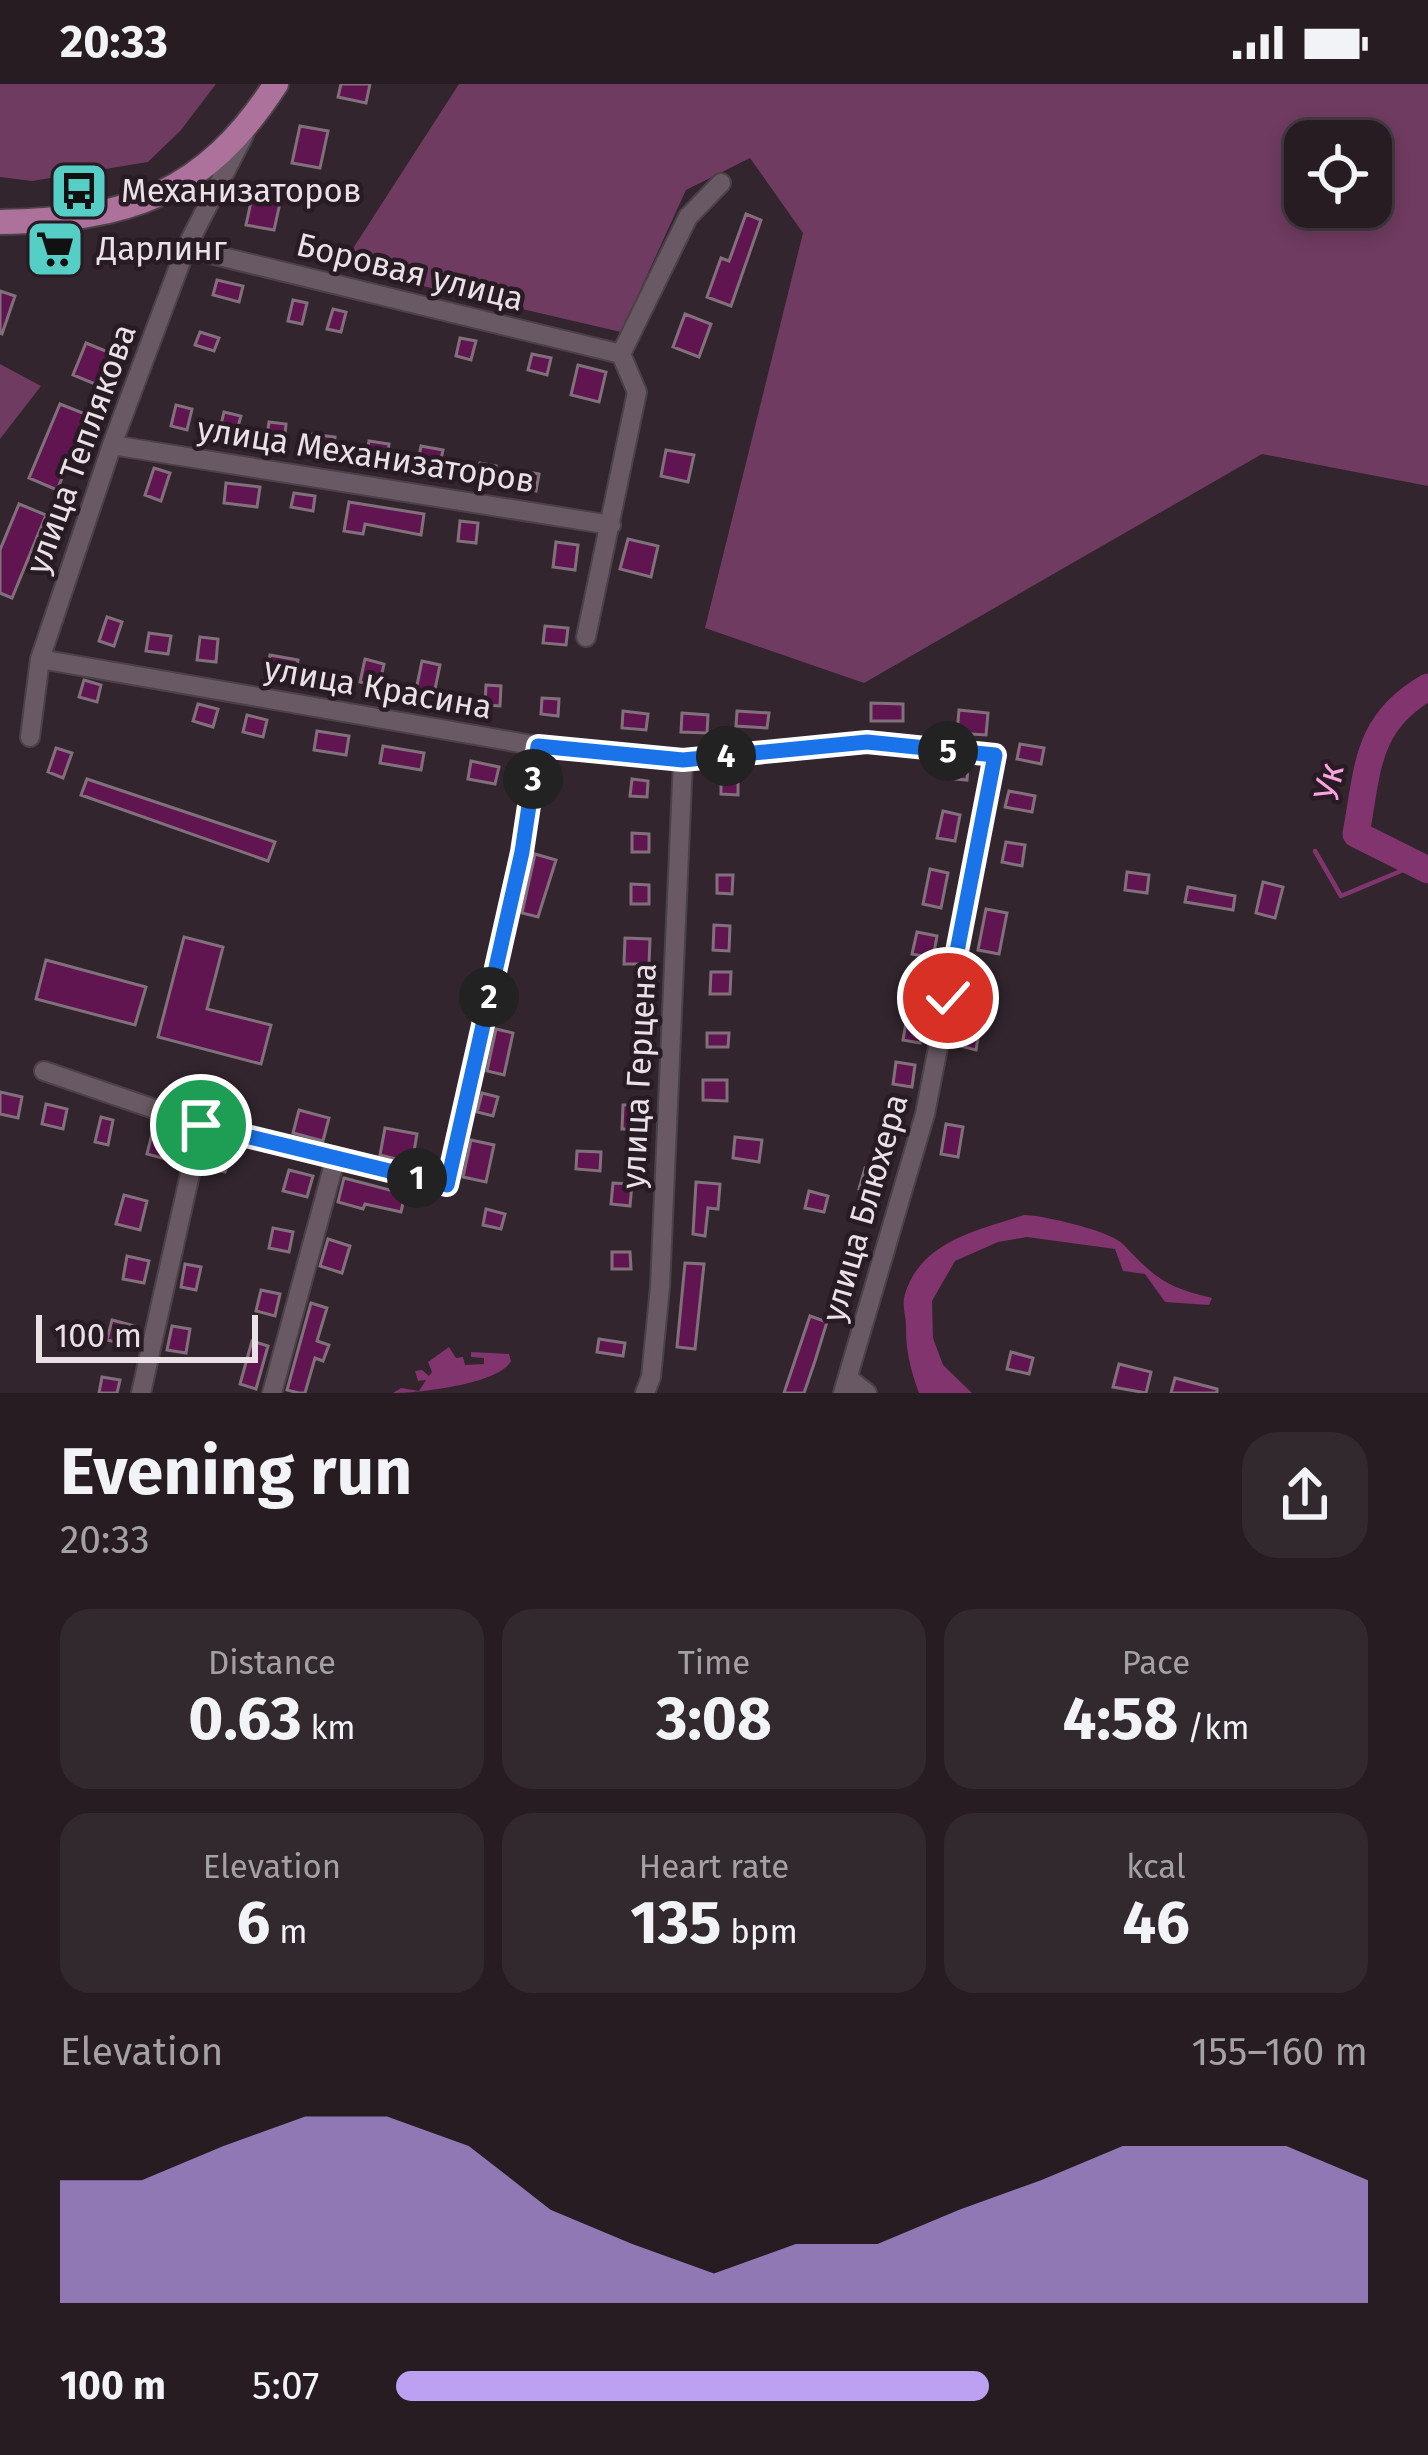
<!DOCTYPE html>
<html lang="en">
<head>
<meta charset="utf-8">
<style>
  body { margin:0; font-family:"Fira Sans",sans-serif; background:#32292f; color:#f1f3f6; height:100vh; display:flex; flex-direction:column; font-size:45px; white-space:nowrap }
  * { box-sizing:border-box; margin:0 }
  p { font-size:39px; color:#a4a1a5 }
  .icon { flex:none; width:66px; height:66px; fill:none; stroke:currentColor; stroke-width:2; stroke-linecap:round; stroke-linejoin:round }
  .map { position:relative; height:1309px; overflow:hidden }
  .sheet { display:flex; flex-direction:column; background:#261c22; flex:1 }
  .sheet>* { flex:none }
  .tools { position:absolute; left:1284px; top:36px; display:grid; gap:24px }
  .tools a { display:grid; place-items:center; width:108px; height:108px; border-radius:24px; background:#261c22; box-shadow:0 6px 18px #0003,0 0 0 3px #423a40; font-size:60px }
  .scale { position:absolute; left:36px; bottom:30px; width:222px; box-sizing:border-box; padding-left:12px; border:6px solid #eae1e7; border-top:0; font-size:33px; line-height:42px; white-space:nowrap; color:#eae1e7; -webkit-text-stroke:9px #281b24; paint-order:stroke }
  .pin { position:absolute; display:grid; place-items:center; width:102px; height:102px; color:#fff; margin:-51px; border:6px solid #fff; border-radius:50%; box-shadow:0 3px 12px #0007 }
  .km { position:absolute; width:60px; height:60px; margin:-30px; border-radius:50%; background:#222; color:#fff; font-size:33px; line-height:60px; text-align:center }
  .round { display:grid; place-items:center; flex:none; width:126px; height:126px; border-radius:36px; background:#32292f }
  .head { display:flex; align-items:center; justify-content:space-between; height:204px; padding:0 60px }
  h1 { font-size:66px; font-weight:700; line-height:90px }
  .stats { display:grid; grid-template-columns:repeat(3,1fr); gap:18px; height:204px; padding:12px 60px }
  .stats div { display:grid; align-content:center; border-radius:30px; background:#32292f; text-align:center }
  .stats b { font-size:60px; font-weight:700 }
  .stats small { font-size:33px; font-weight:400 }
  .stats p { font-size:33px }
  .chart { height:336px; padding:24px 60px }
  .chart p { display:flex; justify-content:space-between }
  .chart svg { width:100%; height:216px; margin-top:12px; fill:#bca0f2; opacity:.7 }
  ul { padding:0 60px; list-style:none; font-size:39px }
  li { display:grid; grid-template-columns:192px 144px 1fr; align-items:center; height:90px }
  li i { height:30px; border-radius:15px; background:#bca0f2 }
  .status { display:flex; justify-content:space-between; align-items:center; height:84px; padding:0 60px; background:#261c22; direction:ltr }
  .status svg { height:33px; fill:currentColor }
  .map>svg:first-child { display:block }
  .green { fill:#6f3b60; fill-rule:evenodd }
  .water { fill:#81346e }
  .lines { fill:none; stroke-linecap:round; stroke-linejoin:round }
  .stream { stroke:#81346e; stroke-width:4.5 }
  .river { stroke:#81346e; stroke-width:27 }
  .building { fill:#611550; stroke:#81707b; stroke-width:3 }
  .minor-casing { stroke:#4c4148; stroke-width:22 }
  .major-casing { stroke:#4c4148; stroke-width:28 }
  .minor { stroke:#695964; stroke-width:18 }
  .major { stroke:#ac729b; stroke-width:24 }
  .route-casing { stroke:#fff; stroke-width:24 }
  .route { stroke:#1a73e8; stroke-width:15 }
  .labels { text-anchor:middle; dominant-baseline:central; stroke-width:9; stroke-linejoin:round; paint-order:stroke }
  .poi-label { font-size:33px; fill:#eae1e7; stroke:#281b24; text-anchor:start }
  .street-label { font-size:33px; fill:#eae1e7; stroke:#281b24 }
  .water-label { font-size:36px; font-style:italic; fill:#f9a3e0; stroke:#281b24 }
</style>
</head>
<body>
<div class="status"><b>20:33</b><svg viewBox="0 0 49 12"><path d="M0 12V9h3v3zM5 12V6h3v6zM10 12V3h3v9zM15 12V0h3v12zM26 1h20v11H26zM47 4h2v5h-2z"/></svg></div>
<div class="map">
<svg width="1428" height="1309" viewBox="0 0 1428 1309">
  <rect width="100%" height="100%" fill="#32252e"/>
  <path class="green" d="M0 0H216L181 46 148 78 32 97 0 93Z
    M459 0H1428V402L1262 370 864 599 705 544 803 149 750 74 686 106 621 248 341 183ZM1371 57V123H1305V57Z
    M0 280 41 302 0 355Z"/>
  <path class="water" d="M1024 1131C1042 1131 1112 1147 1124 1161 1155 1194 1166 1203 1212 1214L1209 1221 1165 1218 1145 1190 1123 1187 1115 1165 1027 1153 998 1158 955 1177 932 1217 933 1254 943 1281 972 1309H919C911 1287 906 1268 906 1246 907 1233 901 1223 905 1210 921 1157 978 1146 1024 1131Z
    M449 1263 456 1274 463 1273 465 1281 484 1280V1274L471 1273V1268L509 1270 511 1277C499 1300 418 1309 393 1309L401 1304 419 1307 426 1296 418 1297 415 1287 422 1286 429 1292 432 1288 428 1278Z"/>
  <g class="lines">
    <path class="stream" d="M1315 767 1341 812 1420 779"/>
    <path class="river" d="M1428 603C1365 639 1368 686 1356 750L1428 786"/>
  </g>
  <path class="building" d="M341 0H370L366 19 338 13Z
    M300 42 328 47 320 84 292 79Z
    M254 104 282 110 274 146 246 141Z
    M746 130 761 136 731 222 707 213 721 174 729 177Z
    M44 157H65V173H45Z
    M217 196 243 202 239 218 213 211Z
    M0 207 15 212 2 250 0 249Z
    M293 216 307 219 302 240 288 237Z
    M333 225 346 228 341 248 327 245Z
    M685 230 711 240 699 273 673 263Z
    M200 248 219 254 214 267 195 261Z
    M460 254 476 257 471 276 456 272Z
    M86 259 113 270 100 302 73 291Z
    M532 270 551 274 547 291 528 286Z
    M578 281 606 288 599 318 571 311Z
    M60 320 88 331 57 406 29 394Z
    M176 321 192 325 187 346 171 342Z
    M224 328 241 332 235 353 219 349Z
    M269 338 286 340 284 362 266 360Z
    M311 350 335 353 333 372 309 369Z
    M369 357 389 360 386 382 365 379Z
    M421 362 443 366 438 389 417 384Z
    M666 366 694 371 688 398 661 392Z
    M480 379 496 382 493 400 477 397Z
    M154 384 170 389 161 417 145 411Z
    M522 387 539 390 536 407 519 403Z
    M226 399 260 403 257 423 224 419Z
    M294 409 315 412 313 427 291 423Z
    M349 418 424 430 421 451 365 440 363 450 344 447Z
    M19 420 46 431 12 514 0 509V466Z
    M460 437 478 439 476 459 458 457Z
    M628 455 658 462 651 493 620 485Z
    M556 458 578 461 575 486 553 483Z
    M107 533 122 538 114 562 99 557Z
    M545 542 568 544 566 561 543 559Z
    M149 549 171 552 168 570 146 567Z
    M200 553 218 555 216 578 197 576Z
    M270 571 298 576 296 591 267 586Z
    M365 575 384 580 379 603 360 598Z
    M422 577 440 581 434 610 416 606Z
    M84 596 101 601 97 618 79 613Z
    M486 601 501 602 500 622 485 621Z
    M542 614 559 615 558 632 541 630Z
    M871 619 903 620V637H871Z
    M198 620 218 625 213 643 193 637Z
    M959 626 988 629 986 651 957 649Z
    M623 627 648 630 646 646 622 644Z
    M737 627 769 629 767 644 736 642Z
    M682 629 708 631 707 649 681 648Z
    M247 631 267 636 263 653 243 648Z
    M317 647 349 652 346 671 314 666Z
    M1020 660 1044 664 1041 680 1017 675Z
    M383 662 424 669 421 686 380 679Z
    M56 664 72 669 63 694 48 688Z
    M471 677 499 683 495 700 468 695Z
    M945 681 968 683 967 696 944 694Z
    M721 694H738V711L721 710Z
    M87 695 275 758 268 777 81 711Z
    M632 695 648 697 647 713 630 712Z
    M1009 707 1035 712 1032 728 1005 723Z
    M943 727 960 731 955 757 937 754Z
    M632 749 649 750V768H632Z
    M1006 758 1025 761 1022 782 1002 778Z
    M535 770 556 776 538 833 522 829Z
    M930 785 948 789 941 824 923 820Z
    M1127 788 1149 791 1147 809 1125 806Z
    M717 791H733L732 810 717 809Z
    M1263 798 1283 803 1275 834 1256 829Z
    M631 800 649 801V820H631Z
    M1188 803 1235 812 1233 826 1185 818Z
    M986 825 1007 829 999 870 978 866Z
    M714 841 730 842 729 867 713 866Z
    M917 848 937 852 933 874 912 870Z
    M184 853 223 863 207 925 271 941 261 980 158 953Z
    M625 854 650 855 649 880H624Z
    M46 876 146 903 135 941 36 915Z
    M711 888H731L730 910H710Z
    M974 890 990 893 985 913 970 910Z
    M909 921 926 924 920 959 903 956Z
    M965 939 980 942 976 966 960 962Z
    M496 945 513 949 504 991 487 987Z
    M707 949H729L728 963H707Z
    M896 978 915 981 912 1003 893 1000Z
    M703 996H727V1017L703 1016Z
    M0 1008 22 1013 18 1034 0 1030Z
    M482 1009 498 1013 493 1032 477 1028Z
    M46 1020 67 1025 63 1045 42 1040Z
    M623 1021H638L637 1045H622Z
    M299 1026 329 1034 323 1057 293 1049Z
    M886 1031 901 1034 896 1056 882 1053Z
    M101 1033 113 1036 108 1061 95 1058Z
    M946 1040 963 1043 958 1073 941 1070Z
    M385 1044 417 1050 412 1079 380 1071Z
    M153 1046 175 1052 169 1076 147 1070Z
    M735 1053 762 1056 759 1078 733 1074Z
    M471 1056 494 1061 486 1098 463 1093Z
    M215 1061 232 1066 225 1088 209 1084Z
    M577 1067 601 1068 600 1087 576 1085Z
    M865 1084 880 1088 874 1109 859 1105Z
    M289 1086 313 1092 307 1113 283 1107Z
    M344 1094 405 1110 401 1128 365 1120 363 1125 338 1118Z
    M696 1098 720 1100 718 1125 708 1124 705 1152 693 1150Z
    M613 1099 632 1100 630 1122 611 1120Z
    M809 1107 828 1112 824 1128 805 1124Z
    M124 1111 147 1117 140 1146 116 1140Z
    M486 1125 505 1130 501 1145 483 1141Z
    M273 1144 293 1148 289 1168 269 1164Z
    M328 1155 350 1162 342 1189 320 1182Z
    M612 1168H630L631 1185H612Z
    M127 1172 149 1177 144 1199 123 1195Z
    M685 1179 704 1180 695 1265 677 1263Z
    M185 1180 201 1183 196 1206 181 1203Z
    M261 1206 280 1210 275 1232 256 1227Z
    M311 1219 327 1224 317 1257 329 1261 323 1277 315 1274 305 1309H299L287 1306Z
    M810 1232 827 1238 815 1277 804 1309H784Z
    M112 1236 135 1242 130 1261 107 1256Z
    M172 1242 190 1245 186 1269 167 1266Z
    M599 1255 625 1259 623 1272 597 1268Z
    M252 1257 268 1262 256 1305 240 1300Z
    M1011 1268 1033 1274 1029 1290 1007 1285Z
    M1119 1280 1151 1288 1146 1309 1113 1303Z
    M102 1293 120 1296 117 1309H99Z
    M1175 1294 1217 1305V1309H1171Z"/>
  <g class="lines">
    <g class="minor-casing">
      <path id="minor" d="M186 164 621 270
        M112 361 611 441
        M586 553 637 308 621 270 688 133 721 99
        M40 575 538 662 683 676 867 658 995 671 925 1030 843 1309
        M30 653 40 575 112 361 186 164 244 51
        M44 987 201 1041 447 1101 522 768 538 662
        M848 1294 867 1309
        M141 1309 201 1041
        M272 1309 335 1076
        M645 1309 651 1293 660 1203 683 676"/>
    </g>
    <g class="major-casing">
      <path id="major" d="M0 138C129 136 204 111 276 0"/>
    </g>
    <use href="#minor" class="minor"/>
    <use href="#major" class="major"/>
  </g>
  <g class="lines">
    <g class="route-casing">
      <path id="route" d="M201 1041 447 1101 522 768 538 662 683 676 867 658 995 671 948 914"/>
    </g>
    <use href="#route" class="route"/>
  </g>
  <defs>
    <g id="bus-square" transform="scale(3)"><rect x="-9" y="-9" width="18" height="18" rx="4" fill="#55cec5" stroke="#281b24"/><path d="M-5-6H5V4H4V6H2V4H-2V6H-4V4H-5ZM-3.5-4V0h7V-4ZM-3.5 1.2v1.5H-2V1.2ZM2 1.2v1.5H3.5V1.2Z" fill="#111"/></g>
    <g id="supermarket-square" transform="scale(3)"><rect x="-9" y="-9" width="18" height="18" rx="4" fill="#55cec5" stroke="#281b24"/><path d="M-6-5.5h2.5l.6 2H6L4.5 2H-2.5L-4.4-4H-6ZM-1.5 3.2a1.3 1.3 0 1 0 .1 0ZM3 3.2a1.3 1.3 0 1 0 .1 0Z" fill="#111"/></g>
  </defs>
  <g fill-rule="evenodd">
    <use href="#bus-square" x="79" y="107"/>
    <use href="#supermarket-square" x="55" y="165"/>
  </g>
  <g class="labels">
    <g class="poi-label">
      <text x="121" y="107">Механизаторов</text>
      <text x="97" y="165">Дарлинг</text>
    </g>
    <g class="street-label">
      <text transform="translate(410 188) rotate(14)">Боровая улица</text>
      <text transform="translate(81 365) rotate(-70)">улица Теплякова</text>
      <text transform="translate(366 371) rotate(9)">улица Механизаторов</text>
      <text transform="translate(378 604) rotate(10)">улица Красина</text>
      <text transform="translate(639 992) rotate(-87)">улица Герцена</text>
      <text transform="translate(865 1124) rotate(-74)">улица Блюхера</text>
    </g>
    <g class="water-label">
      <text transform="translate(1329 698) rotate(-80)">Ук</text>
    </g>
  </g>
</svg>
<div class="tools">
<a><svg class="icon" aria-label="locate" viewBox="0 0 24 24"><circle cx="12" cy="12" r="6"/><path d="M12 2v4M12 18v4M2 12h4M18 12h4"/></svg></a>
</div>
<div class="scale">100 m</div>
<div class="pin" style="left:201px;top:1041px;background:#1e9e55"><svg class="icon" aria-label="arrive" viewBox="0 0 24 24"><path d="M6 21V4h12l-3 4 3 4H6"/></svg></div>
<div class="pin" style="left:948px;top:914px;background:#d93025"><svg class="icon" aria-label="check" viewBox="0 0 24 24"><path d="M5 12l5 5 9-10"/></svg></div>
<b class="km" style="left:417px;top:1094px">1</b>
<b class="km" style="left:489px;top:913px">2</b>
<b class="km" style="left:533px;top:695px">3</b>
<b class="km" style="left:726px;top:672px">4</b>
<b class="km" style="left:948px;top:667px">5</b>
</div>
<section class="sheet">
<div class="head"><div><h1>Evening run</h1><p>20:33</p></div><a class="round"><svg class="icon" aria-label="share" viewBox="0 0 24 24"><path d="M12 15V3M7 8l5-5 5 5M5 13v7h14v-7"/></svg></a></div>
<div class="stats">
<div><p>Distance</p><b>0.63<small> km</small></b></div>
<div><p>Time</p><b>3:08</b></div>
<div><p>Pace</p><b>4:58<small> /km</small></b></div>
</div>
<div class="stats">
<div><p>Elevation</p><b>6<small> m</small></b></div>
<div><p>Heart rate</p><b>135<small> bpm</small></b></div>
<div><p>kcal</p><b>46</b></div>
</div>
<div class="chart"><p><span>Elevation</span>155–160 m</p>
<svg viewBox="0 0 160 44" preserveAspectRatio="none"><path d="M0 44V19L10 19L20 12L30 6L40 6L50 12L60 25L70 32L80 38L90 32L100 32L110 25L120 19L130 12L140 12L150 12L160 19V44z"/></svg>
</div>
<ul>
<li><b>100 m</b>5:07<i style="width:61%"></i></li>
</ul>
</section>
</body>
</html>
